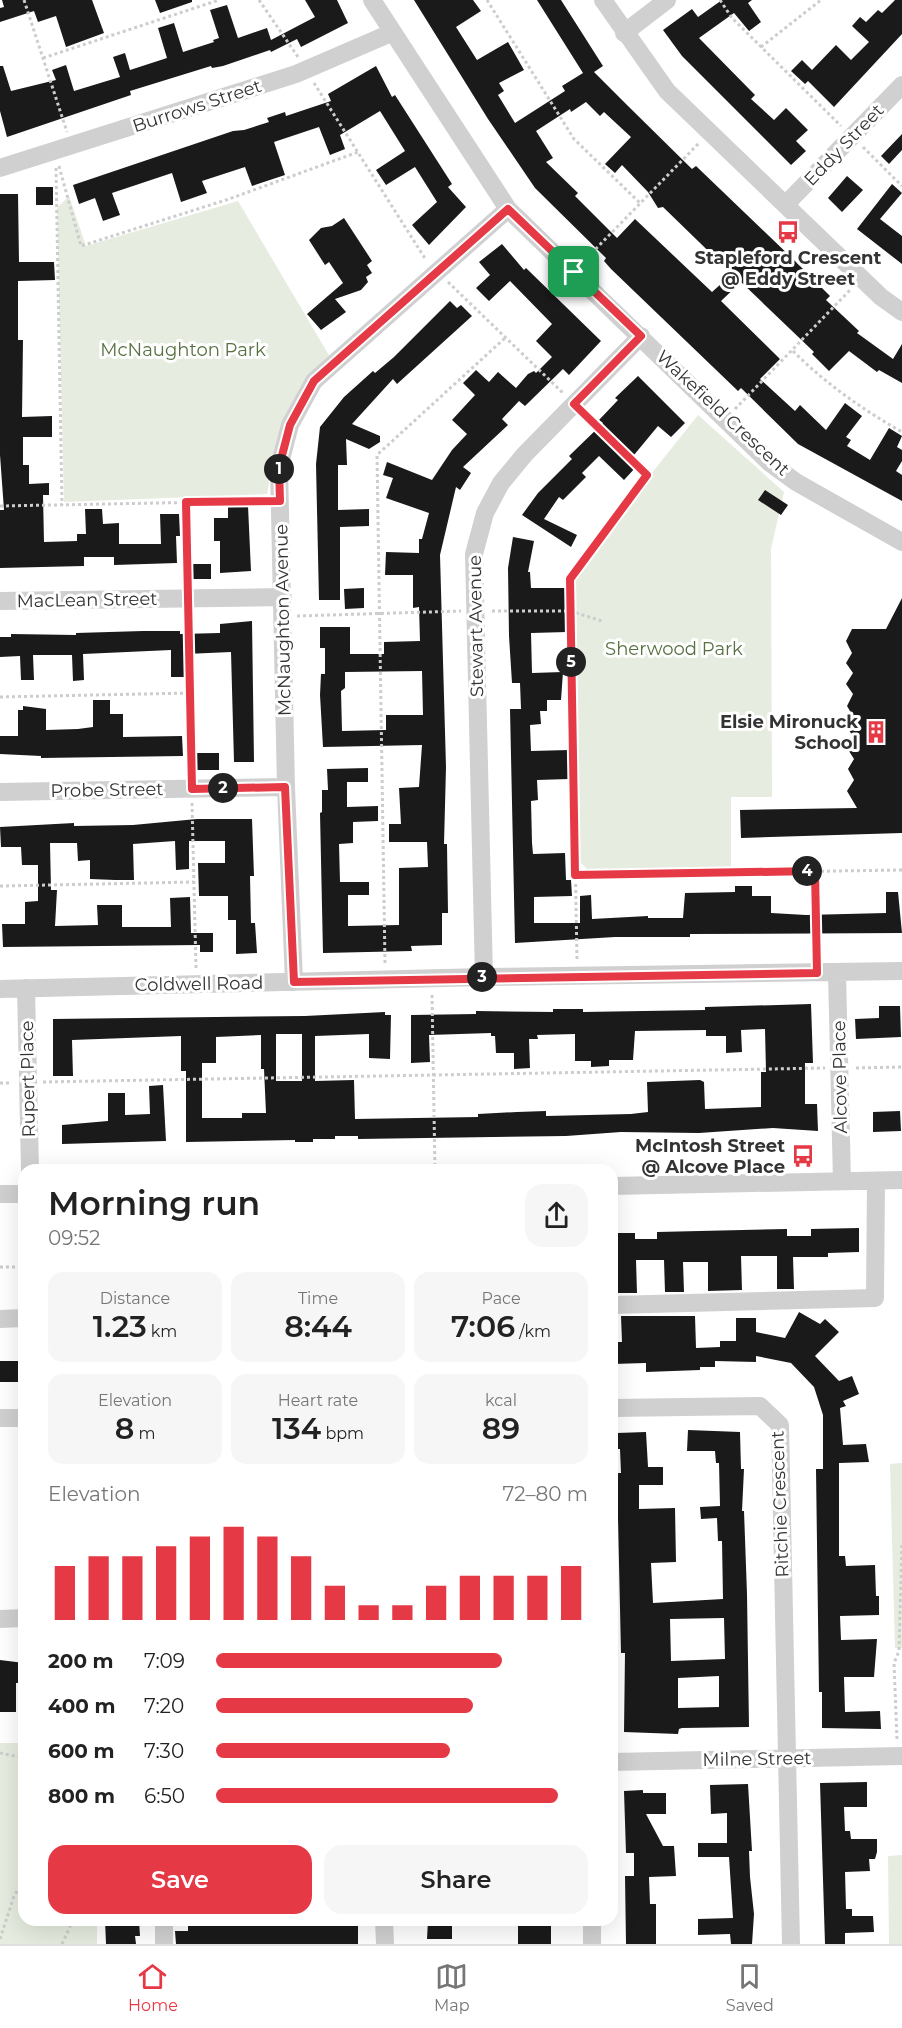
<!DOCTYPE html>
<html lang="en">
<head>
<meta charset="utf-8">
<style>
  body { margin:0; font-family:Montserrat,sans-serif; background:#f6f6f6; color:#222; height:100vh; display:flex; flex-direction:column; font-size:22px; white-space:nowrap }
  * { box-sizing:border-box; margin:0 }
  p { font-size:20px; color:#767676 }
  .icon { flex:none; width:33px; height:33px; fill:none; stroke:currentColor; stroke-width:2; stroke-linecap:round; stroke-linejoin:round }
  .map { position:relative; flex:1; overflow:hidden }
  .drawer { position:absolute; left:18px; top:1164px; width:600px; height:762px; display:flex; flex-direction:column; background:#fff; border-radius:18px; box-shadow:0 6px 24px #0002 }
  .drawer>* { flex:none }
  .pin { position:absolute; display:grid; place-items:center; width:51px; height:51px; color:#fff; margin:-26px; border-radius:12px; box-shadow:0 3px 9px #0006 }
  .km { position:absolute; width:30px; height:30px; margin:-15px; border-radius:50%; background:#222; color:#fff; font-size:16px; line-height:30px; text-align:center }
  .round { display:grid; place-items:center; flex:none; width:63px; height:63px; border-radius:18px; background:#f6f6f6 }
  .summary { display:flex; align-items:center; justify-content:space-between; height:102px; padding:0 30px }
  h1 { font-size:33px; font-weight:600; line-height:45px }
  .stats { display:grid; grid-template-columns:repeat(3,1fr); gap:9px; height:102px; padding:6px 30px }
  .stats div { display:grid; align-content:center; border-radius:15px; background:#f6f6f6; text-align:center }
  .stats b { font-size:30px; font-weight:600 }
  .stats small { font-size:16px; font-weight:400 }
  .stats p { font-size:16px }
  .chart { height:168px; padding:12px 30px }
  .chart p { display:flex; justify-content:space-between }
  .chart svg { width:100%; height:108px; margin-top:6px; stroke:#e63946; stroke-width:6 }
  .button { display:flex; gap:12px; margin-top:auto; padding:12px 30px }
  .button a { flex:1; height:69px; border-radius:18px; background:#e63946; color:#fff; font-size:24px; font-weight:600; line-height:69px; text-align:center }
  .button a+a { background:#f6f6f6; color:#222 }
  ul { padding:0 30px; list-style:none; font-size:20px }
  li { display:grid; grid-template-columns:96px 72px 1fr; align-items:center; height:45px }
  li i { height:15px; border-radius:8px; background:#e63946 }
  .dock { display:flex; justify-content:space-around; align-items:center; height:84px; border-top:2px solid #e0e0e0; background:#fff; font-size:16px; color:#767676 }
  .dock a { display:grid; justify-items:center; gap:3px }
  .dock .on { color:#e63946 }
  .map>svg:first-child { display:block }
  .park { fill:#e6ecdf }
  .building { fill:#1a1a1a; fill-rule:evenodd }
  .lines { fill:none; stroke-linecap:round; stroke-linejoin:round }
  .path { stroke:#cdcdcd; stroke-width:3; stroke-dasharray:3 3; stroke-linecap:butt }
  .minor { stroke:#d0d0d0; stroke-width:18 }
  .route-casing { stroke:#fff; stroke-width:12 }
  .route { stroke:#e63946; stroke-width:8 }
  .labels { text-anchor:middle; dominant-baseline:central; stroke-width:6; stroke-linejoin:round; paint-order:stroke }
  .street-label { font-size:18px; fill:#333; stroke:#fff }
  .poi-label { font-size:18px; font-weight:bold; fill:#333; stroke:#fff; text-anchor:end }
  .park-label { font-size:18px; fill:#56703f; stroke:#fff }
</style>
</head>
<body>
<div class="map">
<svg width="902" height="1944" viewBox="0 0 902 1944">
  <rect width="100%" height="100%" fill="#fff"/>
  <path class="park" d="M69 196 86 246 238 201 330 357 300 388 278 437 267 494 64 502 57 208Z
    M698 415 784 492 771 549 772 797H731V869L589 871 580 862 574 581 651 474Z
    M902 1463V1648H895L890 1464Z
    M0 1743H24V1920H97V1944H0Z
    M902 1855V1944H889L888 1856Z"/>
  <path class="building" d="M2 0H92L104 33 66 47 56 16 38 22 34 11 0 22V8L4 7Z
    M155 0H192V2L160 13Z
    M305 0H337L348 23 301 47 297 39 271 52 270 50 223 66 212 68 211 66 130 91 131 95 7 137 0 111V66H3L11 91 56 80 52 70 66 65 74 91 120 77 113 57 125 53 130 70 167 58 158 28 174 23 183 52 214 42 213 40 219 38 210 10 227 5 238 38 267 28 271 40 315 17Z
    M414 0H473L481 11 456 27 477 60 508 42 524 70 499 83 504 91 498 95 515 123 565 91 562 86 583 73 537 0H561L603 66 594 72 627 105 692 169 696 166 794 260 830 296 826 300 859 331 857 333 893 359 902 344V383L879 370 877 372 849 351 829 371 812 354 814 352 741 282 721 301 780 359 760 379 795 411 800 405 826 430 845 403 862 416 846 437 851 440 847 446 870 460 889 428 902 436 897 447 902 450V461L896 471 902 475V501L798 444 741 388 738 391 611 269 604 261 606 258 535 188 488 119ZM586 102 600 116 604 112 631 137 605 164 615 173 622 165 648 192 658 208 663 207 732 274 712 292 635 219 617 238 575 196 578 193 546 162 553 158 536 131 570 109 571 112Z
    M722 0H752L748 3 761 22 749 31 734 13 699 38 755 95 751 99 774 120 786 108 808 130 796 141 806 151 791 165 682 56 663 30 692 9 698 17Z
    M895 0H902V34L834 107 808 81 805 84 791 71 802 60 812 70 836 45 851 60 869 42 852 26 860 17 866 22 878 10 882 13Z
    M376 66 392 97 395 95 452 184 448 187 466 207 429 245 412 225 437 202 415 167 386 185 376 170 405 151 380 111 340 135 345 149 330 155 319 127 274 142 285 175 252 186 245 167 202 181 207 193 181 202 172 173 112 193 120 215 103 221 95 198 79 204 73 185 233 131 244 130 269 122 267 118 285 112 286 116 331 101 328 94Z
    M902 134V150L889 164 881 156Z
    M847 176 863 190 842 212 828 198Z
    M892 184 902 193 880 219 902 236V264L857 229Z
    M36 187H53V205H36Z
    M0 194H18L19 262H54L55 280 18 281V340H23L22 417 52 416V437H23V465H29V484L49 483V495H43L44 542 77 541V534H86L85 509H102L103 524 119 523V544H161L160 514H179L180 536H176L177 563 114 565V557H84V566L0 568V510H4L0 455Z
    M344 218 372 261 367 265 372 273 366 277 368 282 361 290 335 299 346 312 321 330 307 314 343 283 329 262 325 265 309 240 321 228 332 226Z
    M502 244 524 270 526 268 601 341 569 375 563 369 525 406 519 401 502 419 508 425 463 467 471 473 460 490 456 487 440 555 446 767 444 844H447L448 913H442V945L411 946 412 951 323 953 320 813 322 812V790H328L327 769 368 768V782H347V807L378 806V821L353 822V843L339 844 340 882H369V895H348V926L399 925V868L428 867 427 842H389V824H401L399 788 419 787 422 745 323 747 320 695 321 674H325V648H320V627H350V654H384V642L420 641 419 607 413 608V575H385L386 552 419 553V539H422L429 513 386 498 393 478 383 475 387 462 432 480 452 450 467 434 452 420 475 395 463 383 476 370 489 382 498 372 516 388 528 374 534 371 536 373 552 357 536 341 552 324 510 281 489 301 476 288 490 275 479 262ZM422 671 423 715H386V730L342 731 341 691 345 688V672Z
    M450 301 457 308 461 305 472 316 397 384 393 379 352 424 380 436V442L369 449 346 439 347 465H338V510L369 509V526L340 527V600H319L316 464 320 427 344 397 373 371 375 373 394 357Z
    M638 376 685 423 671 437 658 426 629 461 636 467 624 480 599 456 582 473 586 477 563 500 559 497 544 519 577 535 571 547 522 515 538 493 572 459 569 456 603 423 599 420 618 400 615 398Z
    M765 490 788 505 781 515 758 500Z
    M228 506H248L251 571 220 573V541H214V518H228Z
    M513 537 534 541 528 572H530L531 588H566L567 632 531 633 532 673 563 672 561 700H547V711H540L541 724 530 725 531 751 569 750V779L537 780 538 800 531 801 532 843 533 854 565 853 566 880H571L572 896 534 897V923H580V896L591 895 592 919 648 916V918H683L685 893 735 892V886H752V896H771V913L806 915 886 913V892H898L902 933 690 934V937H615L515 943 510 709H521L520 683H512L509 636 508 568Z
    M193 564H211V579H193Z
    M364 588V608L345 609 344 589Z
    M902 598V833L741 838 740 810 857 808 847 791 854 780 848 769 854 759 847 748 854 738 847 727 853 716 847 706 853 694 846 684 853 673 846 663 852 653 846 641 852 629H886Z
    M252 621 254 762H234L231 652 186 654V677H171V650L83 654 84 680 73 681 72 655H33L34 680H21L20 656 0 657V637H11V634L76 635V633L143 631H180V634L220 633V624Z
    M93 700H110V714H123V737L182 736 183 756 41 758V756L0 754V736H18V710H23V706L46 709V730L78 729 93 727Z
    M197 753H219V770H197Z
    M197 819H252L254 876H250L251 923H255L257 953 236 954V920H228V896H199L198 863H225V841H189V869L176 870 175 841 133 844 134 880H115L90 879V860L78 861 77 843H50L51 890H57L55 926 98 925 97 905H122V927H171L170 898 190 897 191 933H213V952H200V945L3 947 2 924H25V902L38 901V865H22L21 847H1L0 827 74 823V826L133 825Z
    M811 1004 813 1063H805V1104H817L818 1131 773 1128 699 1133 621 1132 566 1136 358 1139V1136H335V1139H313V1142H295V1140L186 1142V1071H181V1036L72 1040 73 1076H53V1019L305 1016 385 1012V1015H391L390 1059 369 1058V1034L315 1036V1081L354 1080 355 1119 478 1117V1114L517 1112 546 1111V1116L631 1114 648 1112 647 1082 700 1080 704 1082 705 1109 761 1107V1072H766L765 1029 741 1030 742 1052 726 1053V1036H706V1030L635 1031 633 1060H609V1066L591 1067V1061H575V1034L537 1035 538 1039H529L530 1068 514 1069V1053H496L495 1036H491V1033L429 1035 430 1062 411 1063V1015L476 1014V1011L553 1012V1009H583V1012L705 1010V1007ZM276 1034H302V1081H276ZM261 1035V1069H264L266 1113H242V1118H202V1063H216V1037Z
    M879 1006H900L901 1037 856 1039 855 1019 879 1018Z
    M163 1085 166 1141 62 1144V1125L108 1121V1093H125V1115L150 1114 149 1086Z
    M900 1111 901 1131 873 1132V1112Z
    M859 1228V1252L828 1253V1257H793L794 1289H777V1256H741L742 1290 708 1291V1262H683L684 1292H665L664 1260H636L637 1293H612V1233H635V1239H657V1232L787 1229V1236H811V1229Z
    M799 1312 820 1324 825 1319 839 1332 815 1356 839 1381 852 1376 859 1394 843 1401 846 1406 840 1408 843 1445 866 1444 869 1462 839 1463V1556H845L846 1566 875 1565 876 1596H879V1615L840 1616 841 1640 877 1639 874 1677H844L845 1712 880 1711 881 1729 822 1728V1692H819L816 1469H823V1415L814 1387 791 1363 756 1356V1362L715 1361V1367H700V1370L646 1372V1363L612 1364V1342H622L621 1316H695L696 1348 720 1347V1341H736V1318H756V1332L785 1338Z
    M0 1361H24V1382H0Z
    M688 1430 740 1432 741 1469H744L742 1511H744L747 1594 749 1727 682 1728 679 1729 678 1734 624 1732 625 1653H621L617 1473H621L620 1449H618L617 1433 646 1432 648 1467H663V1485H639V1509L675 1508 676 1562 651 1563 653 1603 723 1599 722 1541H718L717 1518 701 1519 700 1507 720 1506 719 1463H716L715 1451H687ZM724 1618 725 1659 671 1661 670 1619ZM719 1676V1707L678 1708V1678Z
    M0 1660 24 1663V1683H16V1712H0Z
    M867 1782V1807H844L845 1831H850L851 1839H877V1852L875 1859H869L870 1871 845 1872 846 1909H852V1916H873L874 1932 845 1933V1944H825L820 1783Z
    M748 1784 752 1851H749L750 1877 754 1914 752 1944H731L730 1934 698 1935V1919L733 1918 729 1857H698V1843H727V1813L711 1814 710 1785Z
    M643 1790V1793H666V1814H646L663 1846H674L676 1876 649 1877 650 1904H656V1944H626L625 1876H634V1853H626L624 1791Z
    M105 1920H139L140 1936H135L136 1944H106Z
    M428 1920H452V1939H427Z
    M518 1920H551V1944H518Z
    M306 1921 358 1923V1944H176L175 1931H188V1926Z"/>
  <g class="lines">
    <path class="path" d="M24 0 67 132
      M259 0 298 57
      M487 0 574 139 641 204
      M720 0 732 18 841 126
      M761 47 821 0
      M43 58 219 0
      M314 83 426 260
      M863 147 902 186
      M59 166 81 246 229 199 358 152
      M56 168 62 505
      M583 262 700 142
      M448 282 564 394
      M793 351C826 384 862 409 902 432
      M735 409 851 289
      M186 502 187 584
      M0 506 263 501
      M492 611H570L602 621
      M188 614 191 773
      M297 616 461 611
      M0 697 190 693
      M192 803 196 968
      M815 862 817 956
      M575 875 902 870
      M0 886 194 882
      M577 959 570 579 647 475 586 415
      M385 963 377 455 505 338
      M432 995 435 1170
      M856 1068 902 1067
      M43 1082 825 1068
      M0 1083H12
      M0 1267H24
      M897 1739 894 1663 899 1651 902 1542
      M0 1753 24 1758
      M0 1939 14 1896 24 1880
      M62 1944 73 1920"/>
    <path class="minor" d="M372 0 508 209 770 463 796 482 902 542
      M603 0 667 91 881 297 902 312
      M624 33 667 0
      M0 168 296 74 391 33
      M786 204 902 85
      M0 601 283 597
      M0 792 286 787
      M837 973 842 1181
      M484 977 474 554 485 513 501 483 525 454 641 336
      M294 982 286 787 279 467 290 425 314 381 508 209
      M26 988 30 1170
      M0 989 484 977 902 971
      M612 1186 902 1180
      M0 1194H24
      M612 1305 875 1298 876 1181
      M0 1319 24 1318
      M612 1408 760 1406 780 1425 791 1944
      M0 1418H24
      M0 1619 24 1618
      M612 1762 902 1756
      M164 1920V1944
      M384 1920 385 1944
      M592 1920V1944"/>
  </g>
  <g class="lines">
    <g class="route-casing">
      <path id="route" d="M508 209 641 336 574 404 647 475 570 579 575 875 815 871 817 973 294 982 285 787 192 789 186 502 280 501 279 467 290 425 314 381Z"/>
    </g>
    <use href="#route" class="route"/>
  </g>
  <defs>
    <g id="bus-bare" transform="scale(1.8)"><path d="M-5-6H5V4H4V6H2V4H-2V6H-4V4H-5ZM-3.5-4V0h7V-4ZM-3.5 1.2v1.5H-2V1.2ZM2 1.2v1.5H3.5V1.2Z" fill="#e63946" stroke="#fff" stroke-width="2.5" paint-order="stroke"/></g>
    <g id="building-bare" transform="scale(1.8)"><path d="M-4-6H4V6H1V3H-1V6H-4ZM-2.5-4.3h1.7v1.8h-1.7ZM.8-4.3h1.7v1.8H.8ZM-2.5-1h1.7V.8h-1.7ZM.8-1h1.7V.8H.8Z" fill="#e63946" stroke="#fff" stroke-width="2.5" paint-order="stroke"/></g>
  </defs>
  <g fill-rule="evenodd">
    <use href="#bus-bare" x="788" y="232"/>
    <use href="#building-bare" x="876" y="732"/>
    <use href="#bus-bare" x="803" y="1156"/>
  </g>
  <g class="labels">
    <g class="street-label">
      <text transform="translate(197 106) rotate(-18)">Burrows Street</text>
      <text transform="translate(844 145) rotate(-46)">Eddy Street</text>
      <text transform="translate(723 413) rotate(43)">Wakefield Crescent</text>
      <text transform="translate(87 600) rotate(-1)">MacLean Street</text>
      <text transform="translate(283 620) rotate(-91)">McNaughton Avenue</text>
      <text transform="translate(476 626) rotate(-91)">Stewart Avenue</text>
      <text transform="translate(107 790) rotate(-1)">Probe Street</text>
      <text transform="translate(199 984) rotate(-1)">Coldwell Road</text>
      <text transform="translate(840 1077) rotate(-91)">Alcove Place</text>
      <text transform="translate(28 1079) rotate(-91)">Rupert Place</text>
      <text transform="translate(780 1504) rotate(-92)">Ritchie Crescent</text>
      <text transform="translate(757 1759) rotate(-1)">Milne Street</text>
    </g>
    <g class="poi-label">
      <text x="788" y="258" text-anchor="middle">Stapleford Crescent<tspan x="788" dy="21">@ Eddy Street</tspan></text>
      <text x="858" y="722">Elsie Mironuck<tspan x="858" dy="21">School</tspan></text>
      <text x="785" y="1146">McIntosh Street<tspan x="785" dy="21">@ Alcove Place</tspan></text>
    </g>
    <g class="park-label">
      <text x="183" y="350">McNaughton Park</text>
      <text x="674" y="649">Sherwood Park</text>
    </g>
  </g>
</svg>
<div class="pin" style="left:574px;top:272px;background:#1e9e55"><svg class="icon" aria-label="arrive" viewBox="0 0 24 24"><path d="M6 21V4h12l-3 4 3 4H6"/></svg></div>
<b class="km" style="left:279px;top:469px">1</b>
<b class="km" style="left:223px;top:788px">2</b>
<b class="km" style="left:482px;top:977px">3</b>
<b class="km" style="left:807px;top:871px">4</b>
<b class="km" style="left:571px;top:662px">5</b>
<section class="drawer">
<div class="summary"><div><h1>Morning run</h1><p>09:52</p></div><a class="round"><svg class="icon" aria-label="share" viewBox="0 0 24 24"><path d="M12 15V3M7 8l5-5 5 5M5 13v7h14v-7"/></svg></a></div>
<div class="stats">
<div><p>Distance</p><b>1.23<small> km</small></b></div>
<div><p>Time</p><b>8:44</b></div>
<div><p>Pace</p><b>7:06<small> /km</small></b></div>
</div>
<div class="stats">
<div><p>Elevation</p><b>8<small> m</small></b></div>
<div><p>Heart rate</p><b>134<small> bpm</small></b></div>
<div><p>kcal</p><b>89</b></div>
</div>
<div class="chart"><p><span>Elevation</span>72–80 m</p>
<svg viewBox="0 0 160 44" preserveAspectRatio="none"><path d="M5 44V22M15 44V18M25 44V18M35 44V14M45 44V10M55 44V6M65 44V10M75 44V18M85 44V30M95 44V38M105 44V38M115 44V30M125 44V26M135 44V26M145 44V26M155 44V22"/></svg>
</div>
<ul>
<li><b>200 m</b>7:09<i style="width:77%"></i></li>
<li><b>400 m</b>7:20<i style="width:69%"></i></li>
<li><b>600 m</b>7:30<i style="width:63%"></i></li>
<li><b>800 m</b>6:50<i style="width:92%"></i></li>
</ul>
<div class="button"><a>Save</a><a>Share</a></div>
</section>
</div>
<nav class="dock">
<a class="on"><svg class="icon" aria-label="home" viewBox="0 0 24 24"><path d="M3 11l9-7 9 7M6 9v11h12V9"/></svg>Home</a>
<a><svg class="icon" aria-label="map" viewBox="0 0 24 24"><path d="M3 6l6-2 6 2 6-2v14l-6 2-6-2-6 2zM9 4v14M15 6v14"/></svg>Map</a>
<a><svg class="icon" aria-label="saved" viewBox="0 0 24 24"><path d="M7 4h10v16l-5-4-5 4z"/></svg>Saved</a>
</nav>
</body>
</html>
